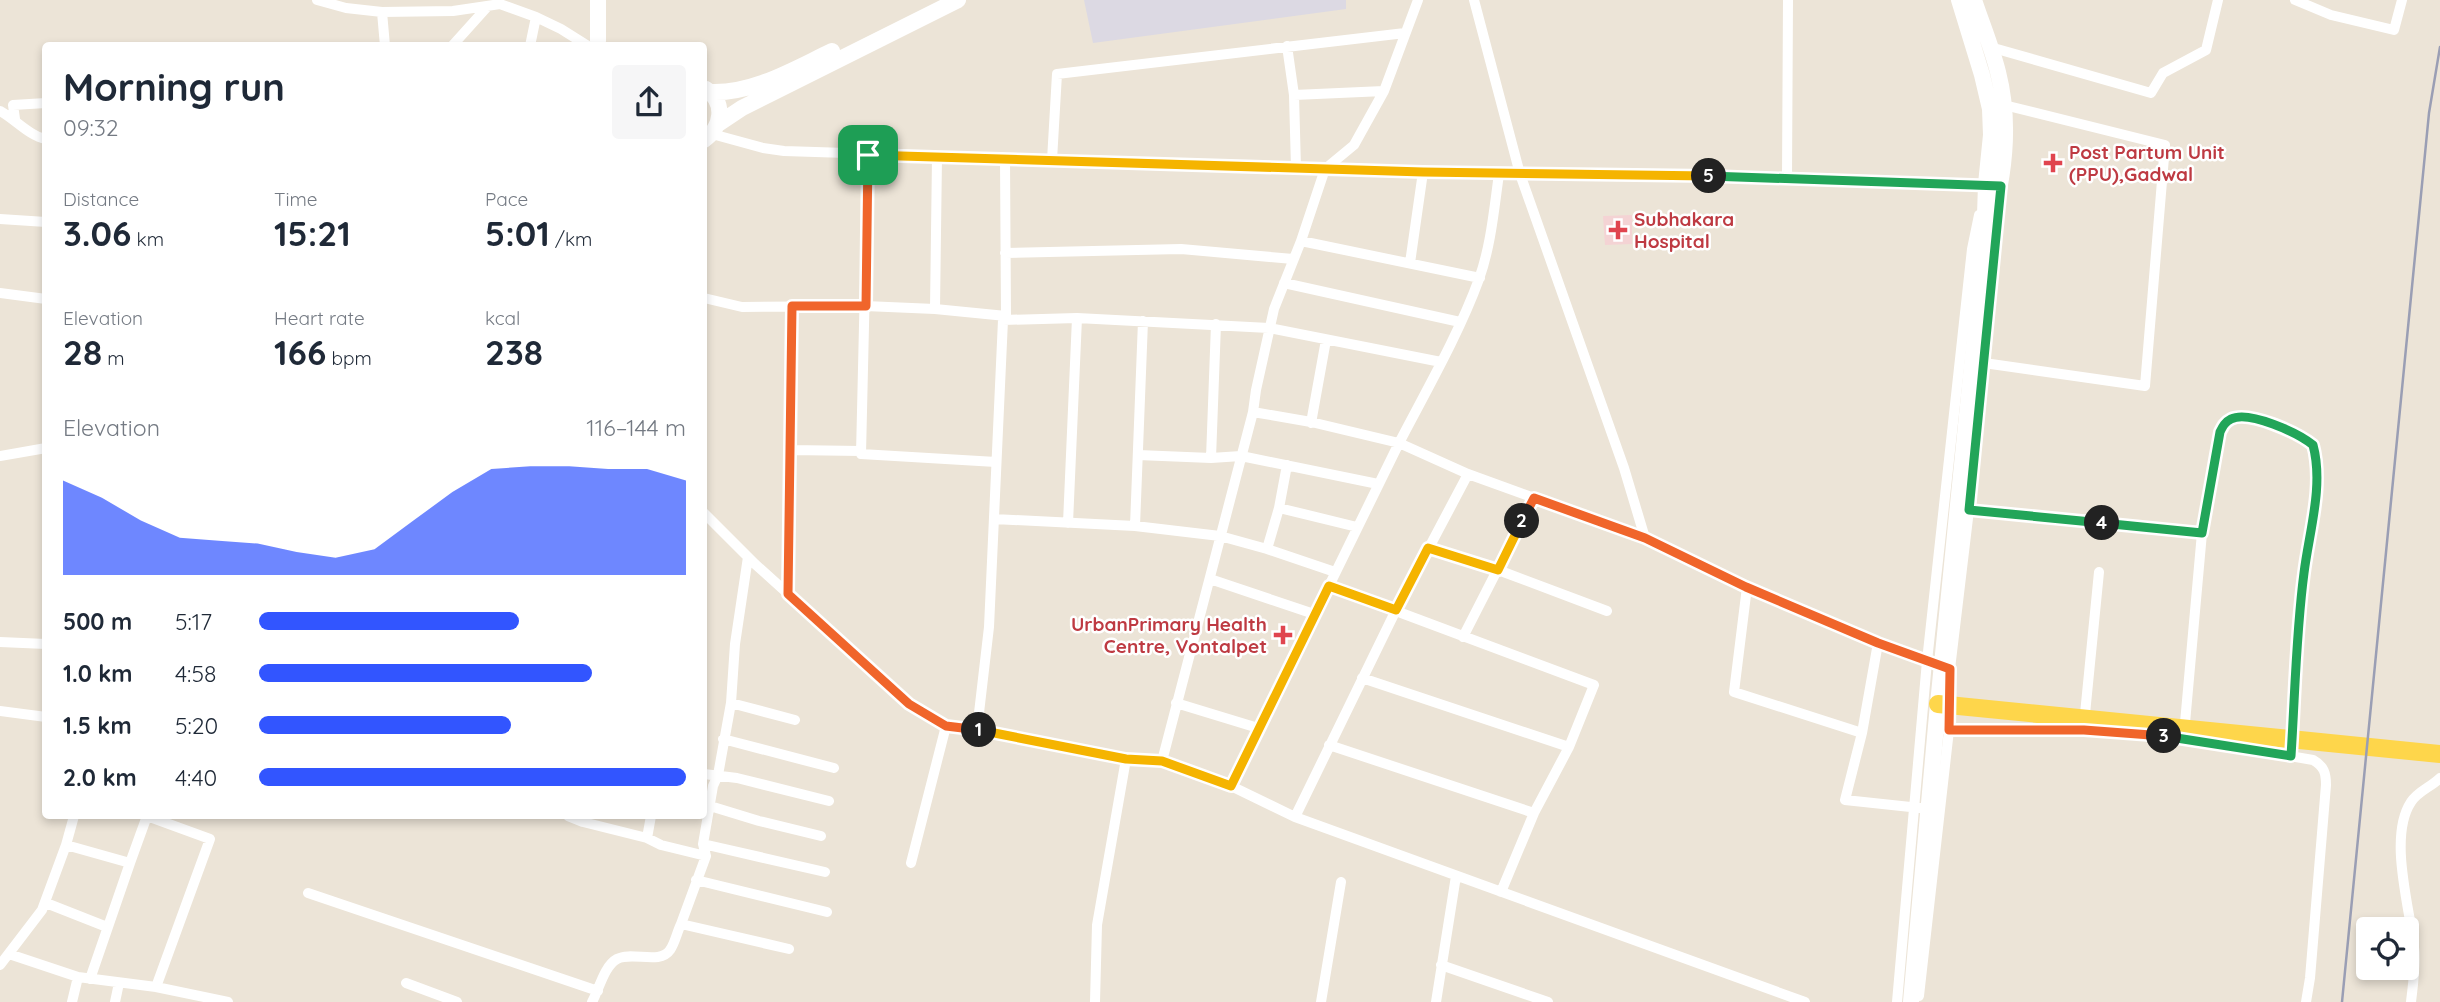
<!DOCTYPE html>
<html lang="en">
<head>
<meta charset="utf-8">
<style>
  body { margin:0; font-family:Quicksand,sans-serif; background:#f6f6f7; color:#1f2937; height:100vh; display:flex; flex-direction:column; font-size:26px; white-space:nowrap }
  * { box-sizing:border-box; margin:0 }
  p { font-size:23px; color:#747a83 }
  .icon { flex:none; width:38px; height:38px; fill:none; stroke:currentColor; stroke-width:2; stroke-linecap:round; stroke-linejoin:round }
  .map { position:relative; flex:1; overflow:hidden }
  .drawer { position:absolute; left:42px; top:42px; width:665px; height:777px; display:flex; flex-direction:column; background:#fff; border-radius:7px; box-shadow:0 4px 10px #0003 }
  .drawer>* { flex:none }
  .fabs { position:absolute; left:2356px; top:917px; display:grid; gap:14px }
  .fabs a { display:grid; place-items:center; width:63px; height:63px; border-radius:7px; background:#fff; box-shadow:0 4px 10px #0003; font-size:35px }
  .pin { position:absolute; display:grid; place-items:center; width:60px; height:60px; color:#fff; margin:-30px; border-radius:14px; box-shadow:0 4px 10px #0006 }
  .km { position:absolute; width:35px; height:35px; margin:-18px; border-radius:50%; background:#222; color:#fff; font-size:19px; line-height:35px; text-align:center }
  .round { display:grid; place-items:center; flex:none; width:74px; height:74px; border-radius:7px; background:#f6f6f7 }
  .summary { display:flex; align-items:center; justify-content:space-between; height:119px; padding:0 21px }
  h1 { font-size:38px; font-weight:800; line-height:52px }
  .figures { display:grid; grid-template-columns:repeat(3,1fr); gap:10px; height:119px; padding:7px 21px }
  .figures div { display:grid; align-content:center }
  .figures b { font-size:35px; font-weight:800 }
  .figures small { font-size:19px; font-weight:400 }
  .figures p { font-size:19px }
  .chart { height:196px; padding:14px 21px }
  .chart p { display:flex; justify-content:space-between }
  .chart svg { width:100%; height:126px; margin-top:7px; fill:#3255ff; opacity:.7 }
  ul { padding:0 21px; list-style:none; font-size:23px }
  li { display:grid; grid-template-columns:112px 84px 1fr; align-items:center; height:52px }
  li i { height:18px; border-radius:9px; background:#3255ff }
  .map>svg:first-child { display:block }
  .industrial { fill:#dcd9e3 }
  .medical { fill:#f4d3d4 }
  .lines { fill:none; stroke-linecap:round; stroke-linejoin:round }
  .minor { stroke:#fff; stroke-width:10 }
  .secondary { stroke:#fff; stroke-width:16 }
  .primary { stroke:#fed64b; stroke-width:18 }
  .rail { stroke:#9a9eb4; stroke-width:2.5 }
  .split-1-casing { stroke:#fff; stroke-width:14 }
  .split-2-casing { stroke:#fff; stroke-width:14 }
  .split-3-casing { stroke:#fff; stroke-width:14 }
  .split-4-casing { stroke:#fff; stroke-width:14 }
  .split-5-casing { stroke:#fff; stroke-width:14 }
  .split-6-casing { stroke:#fff; stroke-width:14 }
  .split-1 { stroke:#f0652b; stroke-width:9 }
  .split-2 { stroke:#f5b400; stroke-width:9 }
  .split-3 { stroke:#f0652b; stroke-width:9 }
  .split-4 { stroke:#22a559; stroke-width:9 }
  .split-5 { stroke:#22a559; stroke-width:9 }
  .split-6 { stroke:#f5b400; stroke-width:9 }
  .health-dot { fill:#e0444e; stroke:#fff; stroke-width:2.5 }
  .labels { text-anchor:middle; dominant-baseline:central; stroke-width:5; stroke-linejoin:round; paint-order:stroke }
  .health-label { font-size:19px; font-weight:bold; fill:#be3a42; stroke:#fff; text-anchor:start }
</style>
</head>
<body>
<div class="map">
<svg width="2440" height="1002" viewBox="0 0 2440 1002">
  <rect width="100%" height="100%" fill="#ece4d7"/>
  <path class="industrial" d="M1084 0H1346V9L1093 43Z"/>
  <path class="medical" d="M1632 215V244L1605 245 1603 216Z"/>
  <g class="lines">
    <path class="minor" d="M317 0 346 8 382 12
      M1474 0 1520 174 1624 468 1645 538
      M2295 0 2331 15 2394 30 2402 0
      M385 46 382 12 453 11 500 4 536 17
      M452 46 488 6
      M530 46 536 17 561 29 588 46
      M1287 46 1294 95 1296 168
      M1990 47 2151 93 2163 73 2206 50 2218 0
      M1294 95 1384 91
      M0 111C15 119 29 136 46 139
      M15 119 13 105 46 103
      M712 134 763 148 784 151 1499 174C1494 209 1491 246 1479 279 1459 334 1426 391 1399 443L1311 422 1253 412
      M868 154 861 454 996 462
      M1052 160 1057 74 1405 33
      M1499 174 1787 177 1990 185
      M1787 177 1788 0
      M0 219 46 222
      M1301 241 1480 278
      M1005 253 1181 249 1293 259
      M1410 263 1423 172
      M1284 283 1460 322
      M0 293 46 299
      M704 298 742 307 865 306 935 309 1006 316
      M935 309 937 157
      M1003 320 1077 318 1269 328 1441 362
      M1984 363 2145 386 2165 145 2004 105
      M1311 423 1326 340
      M790 450 861 451
      M1138 455 1211 458 1241 456 1378 484
      M0 456 46 448
      M1211 458 1216 324
      M1279 508 1357 527
      M1969 510 2202 533 2184 734
      M704 513 755 564 910 704 946 726 1005 734 1126 759
      M994 519 1135 526 1143 321
      M1068 523 1077 318
      M1135 526 1220 536 1267 549 1335 572
      M2202 533 2220 432C2223 426 2225 422 2231 419 2249 410 2298 433 2313 445 2324 485 2309 532 2304 572 2296 628 2296 686 2292 743
      M1428 548 1498 570 1607 611
      M1267 549 1279 508 1287 465
      M748 557 735 644 731 703 718 775 713 786 703 844 706 856 681 924 789 949
      M1210 579 1314 614
      M1329 586 1594 685 1569 747 1534 813 1501 892
      M1747 587 1734 692 1862 733
      M788 594 792 306
      M1463 637 1534 498
      M0 642 46 644
      M1878 643 1862 733 1845 800 1920 808
      M1362 678 1569 747
      M731 703 795 720
      M1176 703 1258 728
      M0 711 46 717
      M2084 724 2099 572
      M977 730 989 627 1003 320 1006 316 1005 159
      M1949 730H2084L2184 738 2313 760C2324 766 2326 773 2326 785L2310 978 2306 1002
      M723 739 834 768
      M1329 745 1534 813
      M1162 761 1253 412 1256 390 1274 309 1301 241 1325 169 1354 145 1384 91 1418 0
      M704 774 737 778 829 801
      M1231 786 1399 443 1468 474 1645 538 1747 587 1878 643 1946 668
      M710 806 759 821 821 836
      M147 816 210 839 156 987
      M568 816 583 822 647 838 661 845 706 856
      M1295 817 1396 610 1468 474
      M647 838 651 816
      M703 844 825 872
      M66 845 74 816
      M911 863 946 726
      M696 880 827 912
      M308 893 598 991
      M46 903 107 927
      M9 954 78 977 156 987 228 1002
      M0 965 42 910 66 845 130 863 147 816
      M1441 965 1548 1002
      M90 979 130 863
      M406 983 457 1002
      M1919 996 1949 730 1950 669 1969 510 1999 215
      M72 1002 78 977
      M115 1002 119 983
      M592 1002C599 990 604 966 617 959 632 951 660 965 670 950 675 943 677 932 681 924
      M1095 1002 1097 925 1126 759 1162 761 1231 786 1295 817 1805 1002
      M1321 1002 1341 882
      M1436 1002 1456 876
      M1897 1002 1927 661 1972 249 1979 215
      M2411 1002C2413 984 2416 966 2414 947 2410 908 2388 837 2411 802 2418 791 2431 787 2440 778"/>
    <path class="secondary" d="M598 0V41
      M1974 0C1982 24 1992 48 1998 72 2011 123 2005 174 1991 223
      M710 92C753 94 794 69 832 51
      M718 124 742 108 958 0
      M704 140C722 127 726 103 706 89
      M1911 1002 1938 704 1984 246 1986 184 1991 135 1990 109 1982 75 1959 0"/>
    <path class="primary" d="M1938 704 2440 754"/>
    <path class="rail" d="M2342 1002 2429 113 2440 47"/>
  </g>
  <g class="lines">
    <g class="split-1-casing">
      <path id="split-1" d="M868 155 866 306H792L788 594 909 704 946 726 979 730"/>
    </g>
    <g class="split-2-casing">
      <path id="split-2" d="M979 730 1126 759 1162 761 1231 786 1329 586 1396 610 1428 548 1498 570 1522 521"/>
    </g>
    <g class="split-3-casing">
      <path id="split-3" d="M1522 521 1534 498 1645 538 1746 587 1878 643 1950 669 1949 730H2084L2164 736"/>
    </g>
    <g class="split-4-casing">
      <path id="split-4" d="M2102 523 2202 533 2220 432C2223 426 2225 422 2231 419 2249 410 2298 433 2313 445 2324 486 2309 532 2304 573 2296 633 2295 695 2291 756L2164 736"/>
    </g>
    <g class="split-5-casing">
      <path id="split-5" d="M1709 176 2001 186 1969 510 2102 523"/>
    </g>
    <g class="split-6-casing">
      <path id="split-6" d="M868 155 1423 172 1709 176"/>
    </g>
    <use href="#split-1" class="split-1"/>
    <use href="#split-2" class="split-2"/>
    <use href="#split-3" class="split-3"/>
    <use href="#split-4" class="split-4"/>
    <use href="#split-5" class="split-5"/>
    <use href="#split-6" class="split-6"/>
  </g>
  <g class="health-dot">
    <path d="M2049.5 152.5h7v7h7v7h-7v7h-7v-7h-7v-7h7z"/>
    <path d="M1614.5 219.5h7v7h7v7h-7v7h-7v-7h-7v-7h7z"/>
    <path d="M1279.5 624.5h7v7h7v7h-7v7h-7v-7h-7v-7h7z"/>
  </g>
  <g class="labels">
    <g class="health-label">
      <text x="2069" y="152">Post Partum Unit<tspan x="2069" dy="22">(PPU),Gadwal</tspan></text>
      <text x="1634" y="219">Subhakara<tspan x="1634" dy="22">Hospital</tspan></text>
      <text x="1267" y="624" text-anchor="end">UrbanPrimary Health<tspan x="1267" dy="22">Centre, Vontalpet</tspan></text>
    </g>
  </g>
</svg>
<div class="fabs">
<a><svg class="icon" aria-label="locate" viewBox="0 0 24 24"><circle cx="12" cy="12" r="6"/><path d="M12 2v4M12 18v4M2 12h4M18 12h4"/></svg></a>
</div>
<div class="pin" style="left:868px;top:155px;background:#1e9e55"><svg class="icon" aria-label="arrive" viewBox="0 0 24 24"><path d="M6 21V4h12l-3 4 3 4H6"/></svg></div>
<b class="km" style="left:979px;top:730px">1</b>
<b class="km" style="left:1522px;top:521px">2</b>
<b class="km" style="left:2164px;top:736px">3</b>
<b class="km" style="left:2102px;top:523px">4</b>
<b class="km" style="left:1709px;top:176px">5</b>
<section class="drawer">
<div class="summary"><div><h1>Morning run</h1><p>09:32</p></div><a class="round"><svg class="icon" aria-label="share" viewBox="0 0 24 24"><path d="M12 15V3M7 8l5-5 5 5M5 13v7h14v-7"/></svg></a></div>
<div class="figures">
<div><p>Distance</p><b>3.06<small> km</small></b></div>
<div><p>Time</p><b>15:21</b></div>
<div><p>Pace</p><b>5:01<small> /km</small></b></div>
</div>
<div class="figures">
<div><p>Elevation</p><b>28<small> m</small></b></div>
<div><p>Heart rate</p><b>166<small> bpm</small></b></div>
<div><p>kcal</p><b>238</b></div>
</div>
<div class="chart"><p><span>Elevation</span>116–144 m</p>
<svg viewBox="0 0 160 44" preserveAspectRatio="none"><path d="M0 44V11L10 17L20 25L30 31L40 32L50 33L60 36L70 38L80 35L90 25L100 15L110 7L120 6L130 6L140 7L150 7L160 11V44z"/></svg>
</div>
<ul>
<li><b>500 m</b>5:17<i style="width:61%"></i></li>
<li><b>1.0 km</b>4:58<i style="width:78%"></i></li>
<li><b>1.5 km</b>5:20<i style="width:59%"></i></li>
<li><b>2.0 km</b>4:40<i style="width:100%"></i></li>
</ul>
</section>
</div>
</body>
</html>
